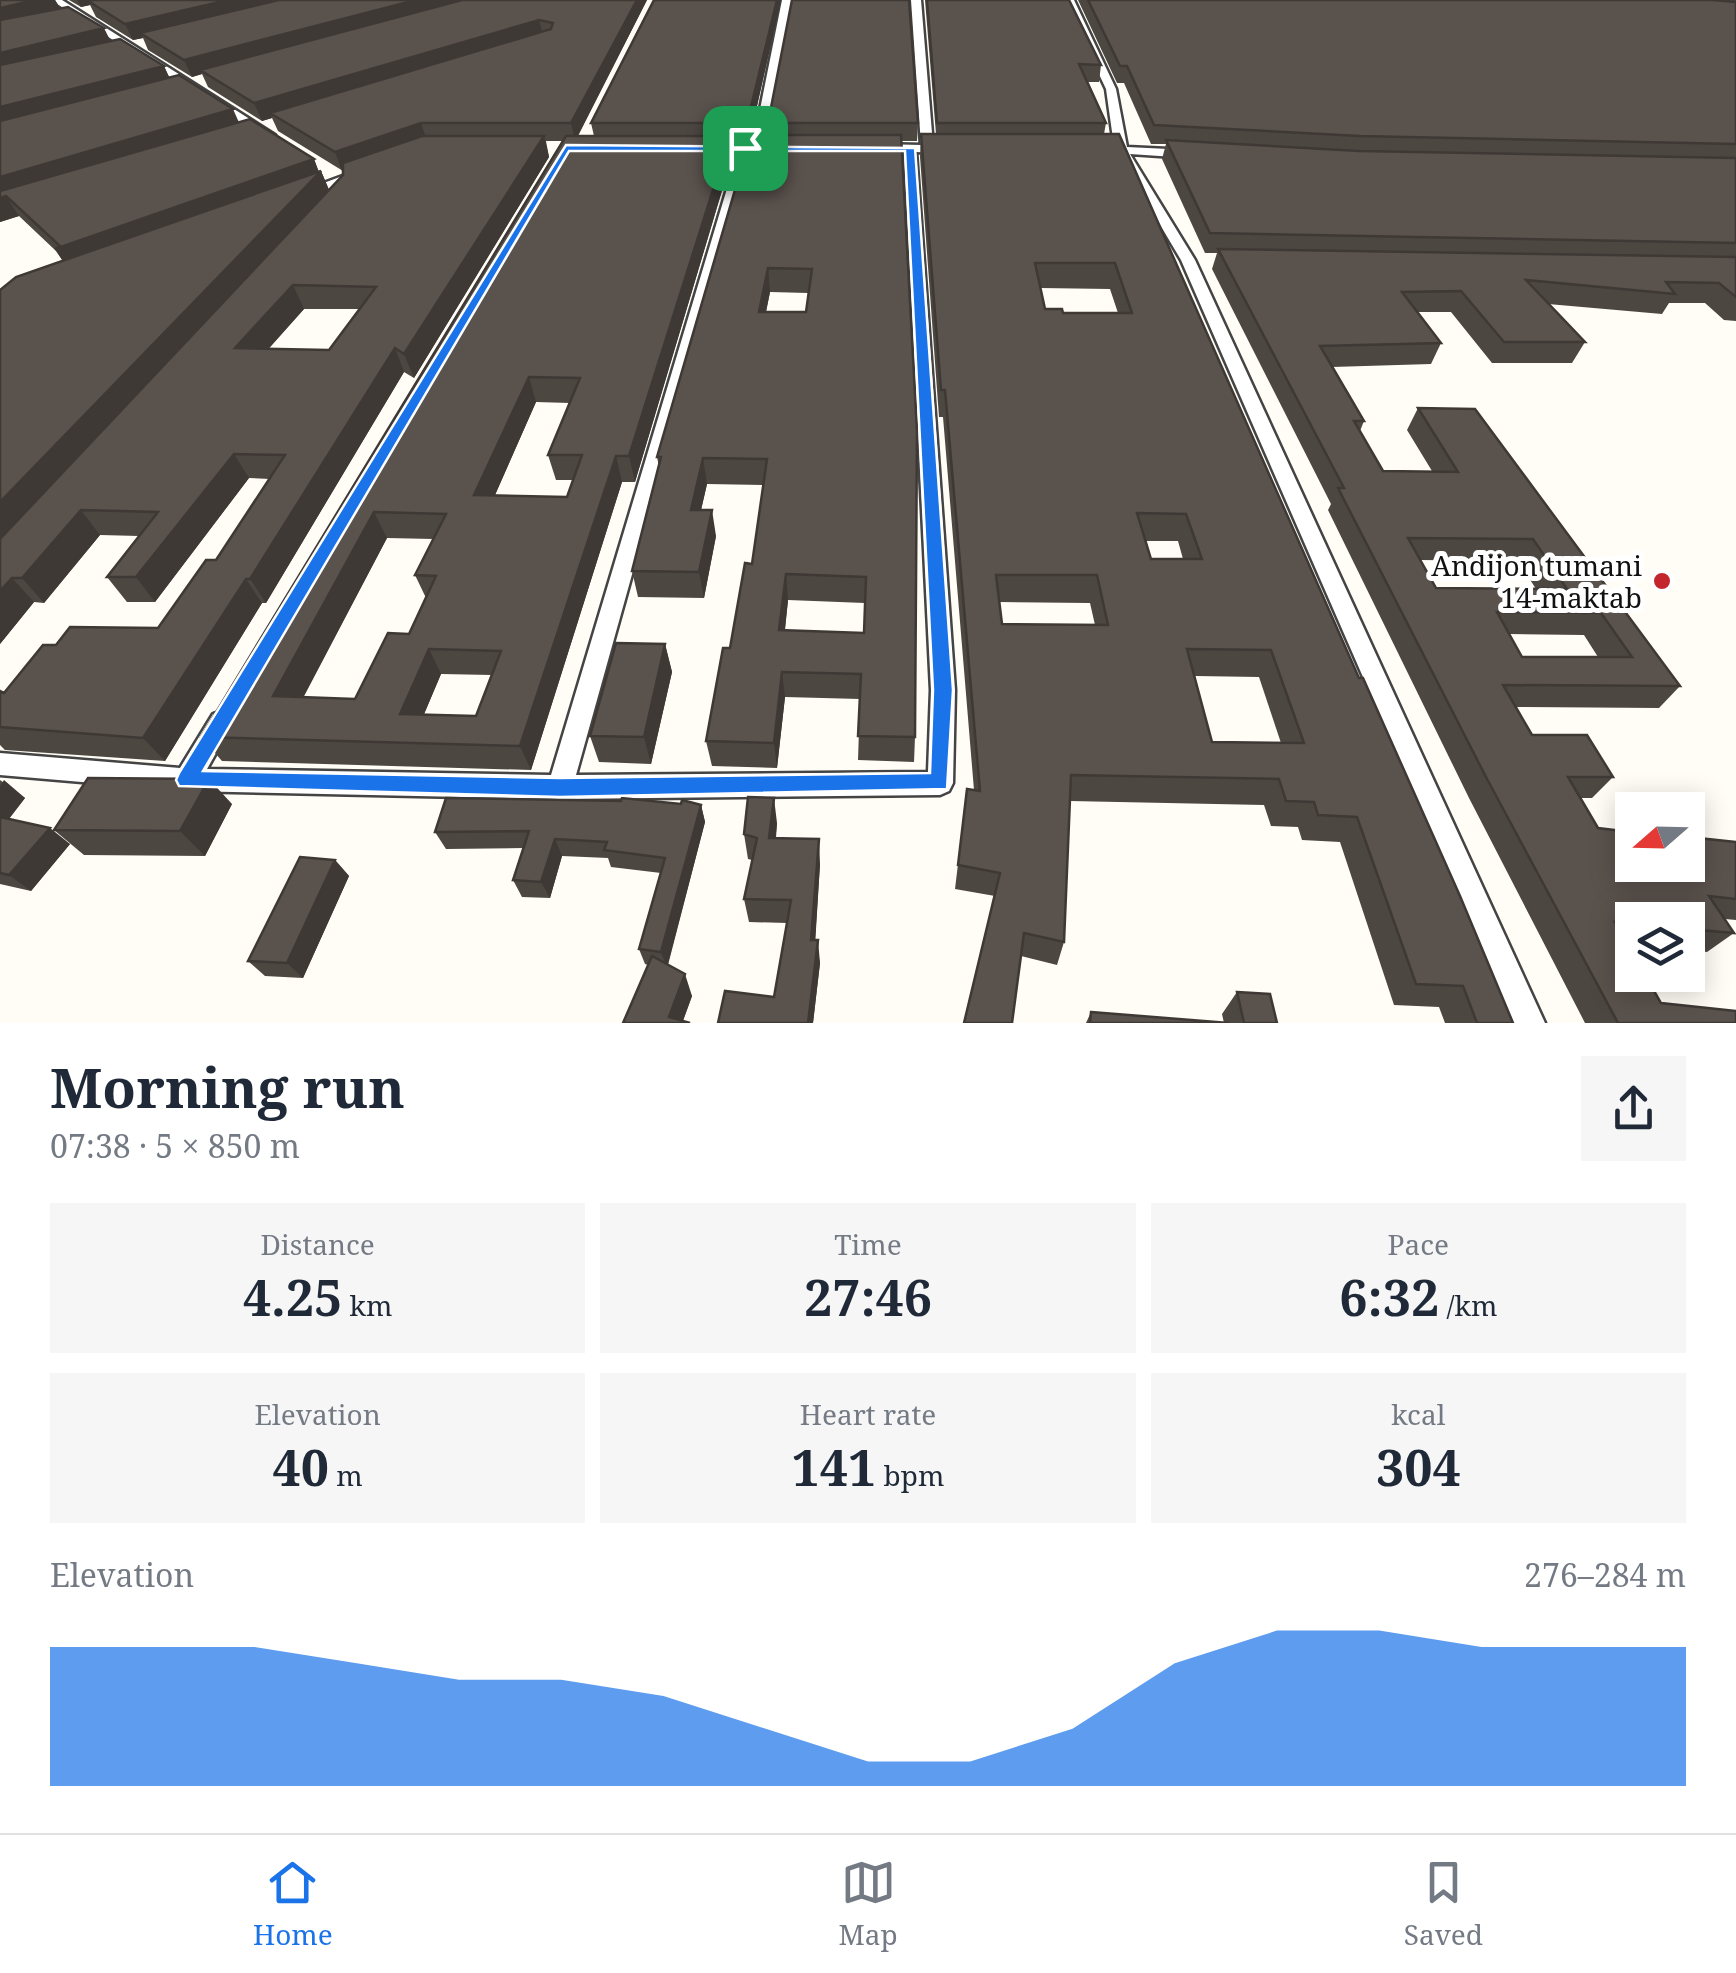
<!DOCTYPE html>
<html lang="en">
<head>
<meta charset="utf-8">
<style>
  body { margin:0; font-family:"Noto Serif",serif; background:#f6f6f7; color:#1f2937; height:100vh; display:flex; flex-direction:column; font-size:38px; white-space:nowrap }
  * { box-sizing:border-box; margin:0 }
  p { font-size:32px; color:#747a83 }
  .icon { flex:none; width:55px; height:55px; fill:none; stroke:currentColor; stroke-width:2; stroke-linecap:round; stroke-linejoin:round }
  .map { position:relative; height:1023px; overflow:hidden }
  .side { display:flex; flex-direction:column; background:#fff; flex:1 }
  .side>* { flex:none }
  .needle { width:65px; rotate:250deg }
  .controls { position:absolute; left:1615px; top:792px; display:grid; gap:20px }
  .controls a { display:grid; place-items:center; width:90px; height:90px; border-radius:0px; background:#fff; box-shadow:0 5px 25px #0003; font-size:50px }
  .pin { position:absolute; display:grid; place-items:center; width:85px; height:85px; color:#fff; margin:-42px; border-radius:20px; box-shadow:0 5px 15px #0006 }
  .round { display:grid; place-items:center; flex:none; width:105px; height:105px; border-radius:0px; background:#f6f6f7 }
  .summary { display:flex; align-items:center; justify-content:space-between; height:170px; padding:0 50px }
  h1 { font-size:55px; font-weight:700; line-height:75px }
  .metrics { display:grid; grid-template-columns:repeat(3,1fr); gap:15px; height:170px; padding:10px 50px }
  .metrics div { display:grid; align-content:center; border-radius:0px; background:#f6f6f7; text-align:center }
  .metrics b { font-size:50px; font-weight:700 }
  .metrics small { font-size:28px; font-weight:400 }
  .metrics p { font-size:28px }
  .chart { height:280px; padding:20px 50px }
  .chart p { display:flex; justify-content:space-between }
  .chart svg { width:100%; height:180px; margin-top:10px; fill:#1a73e8; opacity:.7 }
  .dock { display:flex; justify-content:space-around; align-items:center; height:140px; border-top:2px solid #e0e1e3; background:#fff; font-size:28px; color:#747a83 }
  .dock a { display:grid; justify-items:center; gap:5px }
  .dock .active { color:#1a73e8 }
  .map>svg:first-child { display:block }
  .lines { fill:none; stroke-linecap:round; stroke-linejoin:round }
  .minor-casing { stroke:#444; stroke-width:5 }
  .minor { fill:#fff; fill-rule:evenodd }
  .wall { fill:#4d4742; fill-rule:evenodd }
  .shaded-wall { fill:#3f3936 }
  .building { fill:#5a524d; stroke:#3f3936; stroke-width:2.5; fill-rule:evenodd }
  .route { fill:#1a73e8; stroke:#fff; stroke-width:2.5; fill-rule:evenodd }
  .poi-dot { fill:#c4262e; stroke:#fff; stroke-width:4 }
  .labels { text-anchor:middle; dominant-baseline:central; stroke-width:10; stroke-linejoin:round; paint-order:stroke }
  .poi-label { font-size:28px; fill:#111; stroke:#fff; text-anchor:end }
</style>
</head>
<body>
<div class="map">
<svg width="1736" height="1023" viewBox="0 0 1736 1023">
  <rect width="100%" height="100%" fill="#fffdf5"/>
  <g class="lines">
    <g class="minor-casing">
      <path id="minor" d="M51 0H62L275 135 265 138Z
        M782 0H792L765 144 781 148 775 152H750L576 775 928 772 931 690 904 152H879L873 148 879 144 921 145 911 0H921L933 145 951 149 945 153 916 152 955 690 953 783 949 791 940 795 560 799 187 791 0 775V753L180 768 213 714 222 711 231 714 234 721 207 769 551 775 738 152H704L698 148 704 144H753Z
        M1064 0H1074L1116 89 1127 147 1189 150 1195 154 1189 158 1130 154 1195 260 1545 1023H1514L1181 260 1118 154 1093 149 1099 145 1114 146 1106 89Z
        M364 168 369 169V175L306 197 294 194Z"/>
    </g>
    <use href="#minor" class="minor"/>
  </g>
  <path class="wall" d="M0 0H55L60 8 111 41 164 66 169 78 239 122 314 159 319 172 321 171 329 190 343 175V171L278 131 272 118 262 121 208 87 202 74 192 77 148 50 143 38 133 40 96 17 90 5 81 7 69 0H647L578 136H594L591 123 654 0H781L749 141H730L732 157 635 482H622L531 770 222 761 201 737 562 141H546L549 157 414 378 404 372 266 603H262L165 761 5 750 0 745V691L4 693 56 645 158 628 216 560 270 479 249 478 155 602H127L107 577 139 536 100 535 44 603 34 602 0 644 63 261 56 251 19 216 0 222ZM304 309H359L329 350 268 349ZM536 402 570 403 548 455 556 480H573L567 497 495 495ZM387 538 433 539 415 575 426 598 409 634 355 699 303 697ZM441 674 492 675 476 716 424 714Z
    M925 0H1069L1101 65 1099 82H1086L1106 123 1104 134 1359 678 1513 1023H1445L1439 1007 1394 1005 1340 842 1302 840 1298 827 1271 826 1264 805 1070 801 1064 942 1057 965 1021 956 995 896 955 889 967 789 974 790 943 417H939L920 157 921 134H936ZM1040 288 1110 289 1118 313H1063L1045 309ZM1146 541H1178L1183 559H1151ZM999 602 1090 603 1095 625 1002 624ZM1195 676 1259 677 1281 743 1212 742Z
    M1078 0H1736V321L1724 320 1705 303H1669L1662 314 1548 304 1585 342 1572 363H1492L1451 312H1418L1441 343 1431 364 1332 367 1364 421 1360 431 1383 471H1432L1407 430 1418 408 1680 686 1659 708 1516 707 1532 735 1613 777 1592 798H1580L1598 828 1736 842V920L1725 919 1734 933 1707 952 1688 950V920H1632V944H1628L1661 1003 1736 1023H1585L1469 798 1328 510 1331 504 1212 269 1217 253H1205L1162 159 1166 144H1151L1124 83H1117ZM1420 560 1518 561 1536 589 1436 588ZM1509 634 1584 635 1598 657H1522Z
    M768 123H918L917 141H901L915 737 914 762 858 760 860 699 785 697 777 768 712 766 706 741 752 564 763 485 707 484 701 510 716 536 704 598 638 597 632 571 659 467 657 457 769 135ZM770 292 808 293 806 312H766ZM788 600 865 603 864 633 785 630Z
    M665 644 672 672 651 764 599 762 590 736Z
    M0 780 25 798 9 819 70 844 31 891 0 884Z
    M232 804 205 856 84 855 54 830Z
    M681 804 701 805 705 822 668 965 692 996 683 1021 623 1023 648 965 645 964 639 949 661 873 611 867 608 858 562 856 550 898 522 897 513 880 524 848 446 849 435 832Z
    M777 823 776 838 820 864 815 940 820 963 813 1023H718L774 997 787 923 749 922 744 899 752 860 748 859 744 834Z
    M335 860 349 876 303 978 265 976 248 961Z
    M1237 992 1277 1023H1086L1091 1012 1224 1023 1222 1014Z"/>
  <path class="shaded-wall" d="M36 0H55L62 11 0 25V8Z
    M77 0H114L88 1 90 5 81 7Z
    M228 0H298L140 33 143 38 133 40 125 24Z
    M416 0H478L200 70 202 74 192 77 184 60Z
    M637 0H647L575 141 571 123Z
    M777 0H781L749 141 747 123Z
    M539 20 543 35 270 113 272 118 262 121 254 103Z
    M104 28 112 44 0 72V53Z
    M164 66 172 83 0 128V107Z
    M233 109 241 127 7 198 19 216 0 222V177Z
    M421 123 427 141 342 171 335 152Z
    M544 136 549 157 414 378 404 354Z
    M730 136 732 157 635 482 629 456Z
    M314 159 319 173 321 171 330 192 0 549V502L68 269 55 249Z
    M768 268 770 292 761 336 759 312Z
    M293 285 304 309 248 372 235 348Z
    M395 348 404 372 266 603 250 579Z
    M529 377 536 402 484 520 474 495Z
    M234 454 249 478 155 602 136 577Z
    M616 456 622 482 531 770 520 746Z
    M703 458 707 484 695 536 691 510Z
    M81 510 100 535 44 603 22 578Z
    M712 510 716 536 704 598 699 572Z
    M374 512 387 538 291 721 273 696Z
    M786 574 788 600 782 656 779 630Z
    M12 578 34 602 0 644V591Z
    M246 579 262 603 165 761 143 738Z
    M665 644 672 672 651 764 644 737Z
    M429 649 441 674 414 738 400 714Z
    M782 672 785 697 777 768 774 743Z
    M209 779 232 804 205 856 180 831Z
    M4 780 25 798 0 830V786Z
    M774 798 777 823 773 862 769 838Z
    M701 805 705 822 667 967 661 952Z
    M50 828 70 844 31 891 9 875Z
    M555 839 562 856 550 898 541 882Z
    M819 839 820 864 814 962 811 940Z
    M335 860 349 876 303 978 287 963Z
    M818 940 820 963 813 1023H808Z
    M685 974 692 996 682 1023 669 1017Z"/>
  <path class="building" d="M0 0H35L0 8Z
    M94 0H228L125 24 88 1Z
    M279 0H416L184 60 140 33Z
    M462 0H637L571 123H421L335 152 270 113 551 29 553 23 539 20 254 103 200 70Z
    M654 0H777L747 123H591Z
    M792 0H909L918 123H768Z
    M927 0H1069L1101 65 1079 64 1106 123H937Z
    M1088 0H1712L1736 2V144L1360 136 1154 125 1127 66H1120Z
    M68 7 104 28 0 53V20Z
    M120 39 164 66 0 107V65Z
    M179 75 233 109 0 177V121Z
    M250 119 314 159 55 249 60 246 6 196 0 198V191Z
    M921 134H1119L1359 678H1363L1460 896 1513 1023H1477L1463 986 1416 984 1357 817 1318 815 1314 802 1286 801 1279 779 1071 775 1064 942 1024 933 1012 1023H964L1000 873 958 865 967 789 980 791 945 390H941ZM1035 263H1115L1132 313H1063L1062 309H1045ZM1137 513 1186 514 1202 559H1151ZM996 575H1097L1108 625 1002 624ZM1187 649 1271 650 1304 743 1212 742Z
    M751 135H901L917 431 915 737 858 736 861 674 782 672 774 743 706 741 723 648H730L745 563 752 564 767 459 703 458 691 510H712L699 572 632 571 661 457H657ZM768 268 812 269 806 312H759ZM786 574 866 577 864 633 779 630Z
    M422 136H544L404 354 395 348 250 579H246L143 738 0 727V691L4 693 43 645H56L70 627 158 628 206 560H216L285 455 234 454 136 577H107L158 512 81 510 22 578H12L0 591V539L343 175V163ZM293 285 376 287 329 350 235 348Z
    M566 136H730L629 456H616L520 746 201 737ZM529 377 580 378 548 455H582L567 497 474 495ZM374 512 446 514 415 575 436 576 409 634 388 633 355 699 273 696ZM429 649 501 651 476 716 400 714Z
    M1166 140 1359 151 1736 158V243L1210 233Z
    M321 171 0 502V290L16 277Z
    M1218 249 1736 257V297L1719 283 1666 282 1675 294 1526 280 1585 342H1504L1461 291 1402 292 1441 343 1320 346 1364 421H1354L1383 471 1458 472 1418 408 1475 409 1680 686 1503 685 1532 735H1587L1613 777H1568L1598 828 1632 832V865H1688V837L1736 842V899L1709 896 1734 933 1688 929V920H1632V924L1615 922 1632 952V975H1645L1661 1003 1736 1011V1023H1618L1486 777 1338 488H1344ZM1408 538 1533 539 1567 589 1436 588ZM1497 612 1601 613 1632 657H1522Z
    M616 643 665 644 644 737 590 736Z
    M88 778 209 779 180 831 54 830Z
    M748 797 774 798 769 838 819 839 811 940H818L808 1023H718L725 991 774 997 791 900 744 899 757 838 744 834Z
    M446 798 621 801 622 798 681 804 682 800 701 805 661 952 639 949 665 858 604 850 607 842 555 839 541 882 513 880 529 831 435 832Z
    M0 817 50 828 9 875 0 873Z
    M300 857 335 860 287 963 248 961Z
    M652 956 685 974 669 1017 690 1023H623Z
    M1237 992 1270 994 1277 1023H1244Z
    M1091 1012 1229 1023H1090Z"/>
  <path class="route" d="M566 145 915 148 953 690 947 789 560 797 179 786 176 780 179 773ZM569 151H905L933 690 930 773 560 778 203 771Z"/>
  <circle class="poi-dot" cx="1662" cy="581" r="10"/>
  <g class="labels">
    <g class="poi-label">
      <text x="1642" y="565">Andijon tumani<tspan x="1642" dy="32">14-maktab</tspan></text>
    </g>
  </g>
</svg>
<div class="controls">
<a><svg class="needle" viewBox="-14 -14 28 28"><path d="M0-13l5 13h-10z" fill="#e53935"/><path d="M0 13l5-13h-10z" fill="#747a83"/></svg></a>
<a><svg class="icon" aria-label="layers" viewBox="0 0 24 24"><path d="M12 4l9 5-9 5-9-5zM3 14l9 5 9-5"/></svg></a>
</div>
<div class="pin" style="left:745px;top:148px;background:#1e9e55"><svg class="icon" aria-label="arrive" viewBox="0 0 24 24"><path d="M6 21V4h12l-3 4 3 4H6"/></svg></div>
</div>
<section class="side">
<div class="summary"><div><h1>Morning run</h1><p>07:38 · 5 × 850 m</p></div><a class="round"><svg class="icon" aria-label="share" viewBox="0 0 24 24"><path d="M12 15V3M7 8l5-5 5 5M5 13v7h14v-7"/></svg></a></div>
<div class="metrics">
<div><p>Distance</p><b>4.25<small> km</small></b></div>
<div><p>Time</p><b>27:46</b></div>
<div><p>Pace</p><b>6:32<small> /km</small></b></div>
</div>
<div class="metrics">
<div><p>Elevation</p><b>40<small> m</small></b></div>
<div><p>Heart rate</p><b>141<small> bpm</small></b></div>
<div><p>kcal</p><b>304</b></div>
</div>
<div class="chart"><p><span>Elevation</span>276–284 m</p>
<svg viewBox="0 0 160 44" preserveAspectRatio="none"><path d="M0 44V10L10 10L20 10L30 14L40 18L50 18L60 22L70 30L80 38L90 38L100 30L110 14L120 6L130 6L140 10L150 10L160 10V44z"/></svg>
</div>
</section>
<nav class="dock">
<a class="active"><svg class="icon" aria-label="home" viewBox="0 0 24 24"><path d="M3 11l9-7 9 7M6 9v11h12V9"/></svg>Home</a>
<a><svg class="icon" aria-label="map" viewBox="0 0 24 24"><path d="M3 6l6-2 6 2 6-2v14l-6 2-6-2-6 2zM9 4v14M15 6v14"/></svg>Map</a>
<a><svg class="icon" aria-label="saved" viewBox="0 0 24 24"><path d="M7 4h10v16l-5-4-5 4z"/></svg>Saved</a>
</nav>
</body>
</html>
